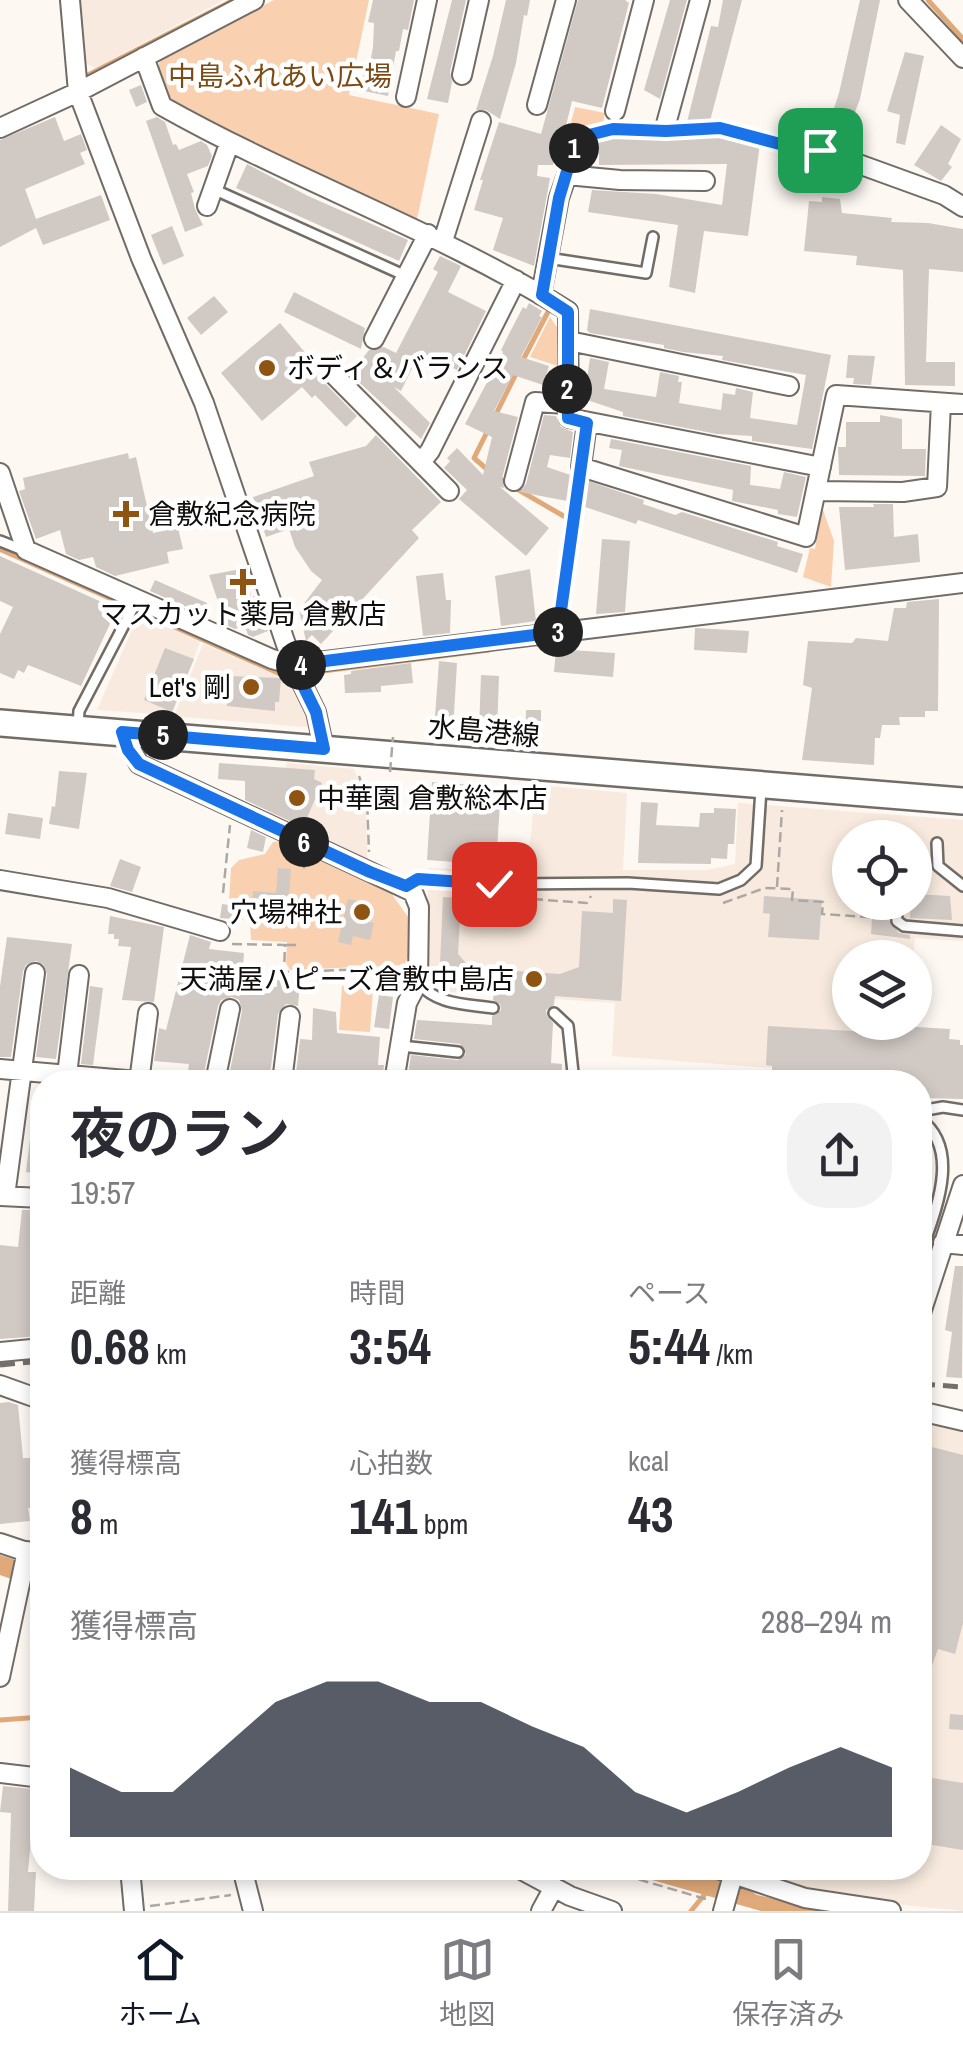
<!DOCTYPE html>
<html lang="ja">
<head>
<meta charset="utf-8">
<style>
  body { margin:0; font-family:"Archivo Narrow","Noto Sans JP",sans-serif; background:#f2f2f3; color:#2b2b33; height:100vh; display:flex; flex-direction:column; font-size:38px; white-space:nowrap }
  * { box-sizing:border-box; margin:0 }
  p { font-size:32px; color:#7c7c81 }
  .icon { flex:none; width:55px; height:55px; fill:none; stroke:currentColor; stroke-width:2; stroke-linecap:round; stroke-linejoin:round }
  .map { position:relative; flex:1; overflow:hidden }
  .side { position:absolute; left:30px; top:1070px; width:902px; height:810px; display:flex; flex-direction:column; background:#fff; border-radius:40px; box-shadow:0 5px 15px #0003 }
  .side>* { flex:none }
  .tools { position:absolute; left:832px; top:820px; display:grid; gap:20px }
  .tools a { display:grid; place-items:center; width:100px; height:100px; border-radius:50%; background:#fff; box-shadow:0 5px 15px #0003; font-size:50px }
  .pin { position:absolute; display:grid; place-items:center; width:85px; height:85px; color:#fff; margin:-42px; border-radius:20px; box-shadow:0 5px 15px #0006 }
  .km { position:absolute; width:50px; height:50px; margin:-25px; border-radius:50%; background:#222; color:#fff; font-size:28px; line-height:50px; text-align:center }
  .round { display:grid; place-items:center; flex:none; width:105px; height:105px; border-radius:40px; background:#f2f2f3 }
  .summary { display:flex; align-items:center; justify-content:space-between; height:170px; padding:0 40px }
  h1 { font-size:55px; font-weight:700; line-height:75px }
  .figures { display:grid; grid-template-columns:repeat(3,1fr); gap:15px; height:170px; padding:10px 40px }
  .figures div { display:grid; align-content:center }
  .figures b { font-size:50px; font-weight:700 }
  .figures small { font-size:28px; font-weight:400 }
  .figures p { font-size:28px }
  .chart { height:280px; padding:20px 40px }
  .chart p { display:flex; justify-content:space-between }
  .chart svg { width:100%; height:180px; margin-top:10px; fill:#111827; opacity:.7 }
  .menu { display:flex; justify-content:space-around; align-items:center; height:140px; border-top:2px solid #e1e1e2; background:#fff; font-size:28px; color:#7c7c81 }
  .menu a { display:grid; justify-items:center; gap:5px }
  .menu .current { color:#111827 }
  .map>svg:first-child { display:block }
  .built { fill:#f8eade; fill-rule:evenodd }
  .green { fill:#f9d1b0 }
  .water { fill:#dfa97a }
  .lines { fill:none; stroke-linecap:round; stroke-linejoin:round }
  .stream { stroke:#dfa97a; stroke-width:5 }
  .building { fill:#d1c9c3 }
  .lane-casing { stroke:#726c66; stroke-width:14 }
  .street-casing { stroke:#726c66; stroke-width:22 }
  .secondary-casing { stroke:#726c66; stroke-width:30 }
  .path { stroke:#aca8a4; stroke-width:2.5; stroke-dasharray:10 5; stroke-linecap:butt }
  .lane { stroke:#fff; stroke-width:9 }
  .street { stroke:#fff; stroke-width:18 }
  .secondary { stroke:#fff; stroke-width:25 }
  .rail { stroke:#73706c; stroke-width:5; stroke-dasharray:15 8; stroke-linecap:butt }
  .path-bridge { stroke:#aca8a4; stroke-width:2.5; stroke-dasharray:10 5; stroke-linecap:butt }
  .route-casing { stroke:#fff; stroke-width:20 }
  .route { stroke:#1a73e8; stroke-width:12 }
  .poi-dot { fill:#8f5312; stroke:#fff; stroke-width:4 }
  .labels { text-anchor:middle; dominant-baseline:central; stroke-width:9; stroke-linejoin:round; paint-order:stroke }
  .park-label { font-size:28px; fill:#7d4a14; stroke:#fff }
  .poi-label { font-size:28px; fill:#100e0c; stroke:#fff; text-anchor:start }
  .street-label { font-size:28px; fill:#100e0c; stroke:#fff }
</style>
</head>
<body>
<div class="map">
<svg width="963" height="1911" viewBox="0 0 963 1911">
  <rect width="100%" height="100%" fill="#fef8f3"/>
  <path class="built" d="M81 0H224L95 68 85 63Z
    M139 614 200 642 172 715 97 710Z
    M203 644 302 686 317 728 174 716Z
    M287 763 354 769 365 800 368 868 264 820Z
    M536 785 627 793 623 870H707L735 864 738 803 963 820V941L915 938 913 957 850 958V1022L908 1023 906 1039 773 1051 771 1068 612 1056 615 1003 450 992 440 989 431 980 424 966 429 868 527 873ZM850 838H915V902H850Z
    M920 1418 963 1429V1911L874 1902 801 1889 741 1868H920Z"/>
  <path class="green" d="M274 0H369L349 95 439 114 417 219 408 221 169 101 158 68 161 56Z
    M575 107 605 113 602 128 568 134Z
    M550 317 559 330 558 366 530 357Z
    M822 507 834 541 831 587 803 577 810 548 815 549Z
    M280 841 391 893 408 917V956L405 965 290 970 286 963 287 942 251 940 249 907 229 901 231 868 239 860 265 854 273 842Z
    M342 986 373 988 370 1032 339 1030Z"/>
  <path class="water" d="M0 546 288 674 290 681 0 552Z
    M0 1555 42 1568V1590L0 1575Z
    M623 1868H681L734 1881 757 1895 831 1911H761L652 1880Z"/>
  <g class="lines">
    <path class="stream" d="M928 0 963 39
      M84 77 234 0
      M523 360 550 308
      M496 414 518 370
      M489 428 474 458 489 471
      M498 478 567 518 554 624
      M315 672 489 650
      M0 1720 42 1717
      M691 1911 709 1889"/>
  </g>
  <path class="building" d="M373 0H414L408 30 403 29 399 51H396L388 96 364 91 365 88 361 87 364 73 368 74 373 47 374 23 368 22Z
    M452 0H466L450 72 452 82 448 103 427 99Z
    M506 0H530L527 16 524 15 516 63 500 119 486 110H476L493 56Z
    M578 0H625L629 3 602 108 572 101 558 158 555 157 553 165H538L537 176 550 178 534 266 493 250 503 218 474 210 483 180H480L499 122 541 134Z
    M670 0H687L660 99 644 90Z
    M723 0H742L706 136 760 143 748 236 704 231 695 293 669 287 678 225 588 212 592 190 656 194 722 205 727 164 599 165V138H683L711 26 718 27Z
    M860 0H880L860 99 845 138 826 132 839 93Z
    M905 52 924 56 905 145 896 143 900 115 887 111Z
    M141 85 147 102 136 107 129 90Z
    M55 117 64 141 81 134 87 150 80 153 85 164 25 189 36 219 101 195 110 220 43 245 36 228 0 247V140Z
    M157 117 165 122 173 145 176 144 179 150 201 141 207 145 212 156 208 166 187 174 194 192 191 193 195 209 203 225 185 232 146 121Z
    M941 125 961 139 948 164 952 167 941 181 914 165Z
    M247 164 308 196 408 240 399 261 236 188Z
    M822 197 840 199 842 213 892 218 891 222 928 223 963 229V272L929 269 926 362H955V386L905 385 903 270 856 265 857 256 804 251 809 201 822 202Z
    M172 226 184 256 163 265 151 235Z
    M440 256 461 266 448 292 486 311 457 370 420 352 401 391 394 387 430 423 421 439 350 374 369 350 384 347 396 353 438 272 433 269Z
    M294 292 365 328 361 349 284 312Z
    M214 296 228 312 201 335 187 318Z
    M529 303 542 311 539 316 542 317 521 357 549 366 543 385 513 375 494 411 518 417 502 478 504 488 500 487 549 528 526 556 459 499 467 490 444 468 450 461 447 458 457 448 483 475 492 437 465 424 503 352 501 350 511 330 523 307 526 309Z
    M590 309 831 355 812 449 752 441V436L717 434 623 416V412L584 399 590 358 609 362 604 389 656 397 660 372 679 376 678 382H682L679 403 721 410 723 393 735 395 736 388 753 392 750 418 797 425 806 375 722 360 723 356 683 352 664 348V345L590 333 587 330Z
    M280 323 314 363 309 367 357 416 346 427 315 395 312 398 302 387 262 421 221 373Z
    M848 355 875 356 871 385 853 384 854 378H846Z
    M544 415 556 416 561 427 573 432 570 458 550 455 547 467 644 500 643 504 675 515 682 512 778 542 777 546 803 554 797 573 638 520 636 524 567 501 520 492 526 484Z
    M880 415 902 419V449H926L925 476 839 475 838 447H846V422H880Z
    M376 435 441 502 412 530 419 538 321 644 312 635 306 641 299 610 322 580 311 571 295 547 289 529 266 537 253 497 314 476 309 462 366 446Z
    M611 439 751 466 750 485 780 489 784 472 806 477 797 517 778 514V510L732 501 733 490 619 466 622 450 609 448Z
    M128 453 129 459 136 457 153 533 178 528 183 549 167 552 169 563 115 576 96 567 93 557 79 560 66 554 60 530 36 539 19 491 25 489 23 478Z
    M873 504H893L894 537 918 534 920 562 845 570 839 507H874Z
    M602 539 630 541 625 612 596 614Z
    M0 556 117 609 81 686 28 665 24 673 18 670 14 679 0 673V634L13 607 0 601Z
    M246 568 251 597 255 596 268 631 253 637 248 635 245 626 235 629 226 625 209 575Z
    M530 569 536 621 501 626 495 576Z
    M443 573 446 600H451L450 633 423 636 416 576Z
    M155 580 207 603 202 614 150 591Z
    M939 599 938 711H925V717H899L900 725H882L880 738H875L874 765 802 760 812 688 803 685 808 641 852 643 856 638 888 641 894 608H906L907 602Z
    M695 628 749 631 747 653 694 650Z
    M165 648 194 659 172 712 144 700Z
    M556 649 615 653 613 677 554 672Z
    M439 661 457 663 453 731 434 730Z
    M411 663 413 683 381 686V692L345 693 344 675 351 674V671Z
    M481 675 499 676 497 731 479 730Z
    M224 676 281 678 279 702H275V711L227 706V701H222Z
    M526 710H541V740H525Z
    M219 763 315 770 314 779 322 783 303 827 245 800V781L218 779Z
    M59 771 87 773 79 829 49 824 52 806 55 807Z
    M432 782 501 787 496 865 427 860Z
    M641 802 658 803 656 825 699 827 700 813H714V808L736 809 734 844H728L727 859 711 858V864L638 863Z
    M8 813 43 818 40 839 5 834Z
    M251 830 266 837 263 852 247 848Z
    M120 859 141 867 132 892 110 886Z
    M278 868 291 869 289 897 304 898 302 917 251 915 253 891 276 893Z
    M915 894 950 896 952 920 910 918 911 902H915Z
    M764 896 822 900 819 940 768 937 770 914 763 913Z
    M443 897 461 898 458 954 470 968 560 974 579 967 582 911 613 913V899L627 900 621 1001 555 996 554 1005 546 1010 547 1016 553 1023 551 1063 562 1064 561 1082H407L411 1055 458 1060 466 1054 460 1044 414 1039 417 1020 492 1025V1016L501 1010 500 1004 493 1000 494 992 456 989 448 984 440 964Z
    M348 899 362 902 358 919 374 923 370 940 353 936 351 945 338 942Z
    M222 904 244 907 243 920 220 918Z
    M110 916 164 927 154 1002 122 1000 131 947 118 946 119 939H114V934H108Z
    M872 919 889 920 899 933 910 935V939L871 934Z
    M190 935 211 942 209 949 244 953 242 983 277 987V980L300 982 298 1006 286 1004 278 1014 270 1074 252 1072 251 1081 229 1076 242 1011 239 1000 232 997 221 1000 218 1006 204 1073 188 1071 189 1064 154 1061 159 1028 166 1030Z
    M7 937 72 944 56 1059 36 1057 47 974 43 964 36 961 26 965 23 971 11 1057H0V986Z
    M90 986 103 988 93 1065 81 1064Z
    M379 995 393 997 389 1029 374 1027Z
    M313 1008 336 1012 337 1033 380 1037 378 1065H384L382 1082H295L300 1039 312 1040Z
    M768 1026 902 1034V1026L950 1029 949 1039 960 1040V1045H963V1099L920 1098V1082H815L772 1070V1066L766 1065Z
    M32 1123H42V1174L26 1172Z
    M22 1210H39L42 1336 0 1339V1245L18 1247Z
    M955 1266H963L962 1378 946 1377 952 1332 945 1330Z
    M9 1402 18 1405 23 1458H42V1508H28L30 1521 0 1524V1403Z
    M920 1444 963 1455V1623L955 1654 938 1649 922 1694Z
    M950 1714 963 1715V1730L949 1729Z
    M920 1776 963 1783V1850L920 1843Z
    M3 1786 42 1790V1817L33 1816 28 1872H36L34 1911H8L11 1813 0 1812Z"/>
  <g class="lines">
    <g class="lane-casing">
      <path id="lane" d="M213 189 406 276
        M548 258 646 273 653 237
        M0 541 23 550
        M78 725 79 711 137 600
        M937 843 938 866 963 886
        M406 886 417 879 495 884 628 883 719 889 741 880 756 866 761 789
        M896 902 897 921 904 926 963 931
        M418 982C436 1005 465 1004 493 1008
        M554 1013 568 1026 574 1082
        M401 1046 458 1052
        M920 1111 943 1107 963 1110
        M920 1119C963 1150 934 1214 920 1256"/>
    </g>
    <g class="street-casing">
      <path id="street" d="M70 0 78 92 141 258 204 403 293 665 316 712 324 749
        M908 0 963 58
        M144 57 162 106C295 181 439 231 568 311L569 418 821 467
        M462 75 479 0
        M406 97 427 0
        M537 105 566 0
        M615 111 644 0
        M666 124 700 0
        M0 128 78 92 254 0
        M814 153 820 150 944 195 963 207
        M207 206 229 144
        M443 241 481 121
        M541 295 559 198 567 175 620 180 705 181
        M374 339 428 234
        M569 341 789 386
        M334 375 449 491
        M587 423 581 467 806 537 836 395 963 404
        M421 462 430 451 516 280
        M0 473 26 550 272 659 293 665 963 583
        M514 481 535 402 567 404
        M816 491 903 492 937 487 941 403
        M122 732 139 764 413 892 419 907 418 982 407 1003 394 1082
        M0 880 108 898 220 931
        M0 1069 149 1082
        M67 1075 79 975
        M139 1082 148 1013
        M215 1082 230 1009
        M282 1082 290 1016
        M0 1196 42 1198
        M5 1196 35 973
        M943 1243 963 1245
        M920 1316 963 1185
        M0 1352 42 1348
        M0 1385 42 1400
        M920 1411 963 1421
        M0 1543 42 1557
        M0 1677 27 1551
        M0 1773 42 1778
        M130 1868 134 1911
        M242 1868 253 1911
        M518 1868 570 1896 612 1911
        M715 1868 805 1898 891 1911
        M541 1911 554 1887
        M723 1911 735 1868"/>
    </g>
    <g class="secondary-casing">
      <path id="secondary" d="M0 723 963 801"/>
    </g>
    <path class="path" d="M619 129 651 131
      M684 130 720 128 798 149
      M572 156 577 137 613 128
      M560 614 578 484
      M359 776 367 800 369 852
      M291 856 305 868
      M777 887 782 810
      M915 890 930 891
      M223 893 230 825
      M518 898 587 903 591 896
      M723 903 765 888 793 889 792 900 823 902 822 914 882 918
      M232 944 285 945 284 972 401 968
      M286 945H296
      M34 1592 42 1596
      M611 1868 627 1876 709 1900
      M150 1906 231 1895"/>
    <use href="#lane" class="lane"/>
    <use href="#street" class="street"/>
    <use href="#secondary" class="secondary"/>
    <path class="rail" d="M0 1365 42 1361
      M920 1384 963 1387"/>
    <path class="path-bridge" d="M390 772 393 737"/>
  </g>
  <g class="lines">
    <g class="route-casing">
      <path id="route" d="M494 884 418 879 406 886 370 872 139 764 128 750 122 732 324 749 316 712 293 665 558 632 587 423 568 418V312L542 295 559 198 577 138 613 129 666 131 720 128 814 153 820 150"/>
    </g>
    <use href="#route" class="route"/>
  </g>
  <g class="poi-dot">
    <circle cx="267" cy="368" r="10"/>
    <path d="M121 499h10v10h10v10h-10v10h-10v-10h-10v-10h10z"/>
    <path d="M238 567h10v10h10v10h-10v10h-10v-10h-10v-10h10z"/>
    <circle cx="251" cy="687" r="10"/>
    <circle cx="297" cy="798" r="10"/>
    <circle cx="362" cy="912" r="10"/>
    <circle cx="534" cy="979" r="10"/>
  </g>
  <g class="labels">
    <g class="park-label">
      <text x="280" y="76">中島ふれあい広場</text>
    </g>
    <g class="poi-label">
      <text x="287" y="368">ボディ＆バランス</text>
      <text x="148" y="514">倉敷紀念病院</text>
      <text x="243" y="614" text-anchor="middle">マスカット薬局 倉敷店</text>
      <text x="231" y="687" text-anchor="end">Let's 剛</text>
      <text x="317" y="798">中華園 倉敷総本店</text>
      <text x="342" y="912" text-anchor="end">穴場神社</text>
      <text x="514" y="979" text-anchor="end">天満屋ハピーズ倉敷中島店</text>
    </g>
    <g class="street-label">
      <text transform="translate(484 731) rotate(5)">水島港線</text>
    </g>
  </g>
</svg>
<div class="tools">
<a><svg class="icon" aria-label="locate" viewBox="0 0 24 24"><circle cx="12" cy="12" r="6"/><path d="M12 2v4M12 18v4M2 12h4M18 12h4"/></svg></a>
<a><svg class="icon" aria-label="layers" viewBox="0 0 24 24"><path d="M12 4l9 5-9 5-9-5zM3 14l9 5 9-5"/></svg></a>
</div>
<div class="pin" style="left:820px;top:150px;background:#1e9e55"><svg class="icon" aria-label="arrive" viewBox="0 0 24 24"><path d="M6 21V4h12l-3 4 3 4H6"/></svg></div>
<div class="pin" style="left:494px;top:884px;background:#d93025"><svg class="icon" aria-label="check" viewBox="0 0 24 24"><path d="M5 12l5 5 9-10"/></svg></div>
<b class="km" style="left:574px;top:148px">1</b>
<b class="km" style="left:567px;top:389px">2</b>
<b class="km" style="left:558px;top:632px">3</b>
<b class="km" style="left:301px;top:665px">4</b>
<b class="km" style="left:163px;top:735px">5</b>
<b class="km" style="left:304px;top:842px">6</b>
<section class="side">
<div class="summary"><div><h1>夜のラン</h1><p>19:57</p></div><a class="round"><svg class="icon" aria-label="share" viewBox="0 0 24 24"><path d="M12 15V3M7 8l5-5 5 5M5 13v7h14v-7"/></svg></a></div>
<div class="figures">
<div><p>距離</p><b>0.68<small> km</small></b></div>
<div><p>時間</p><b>3:54</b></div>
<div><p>ペース</p><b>5:44<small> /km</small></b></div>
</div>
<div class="figures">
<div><p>獲得標高</p><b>8<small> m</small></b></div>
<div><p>心拍数</p><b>141<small> bpm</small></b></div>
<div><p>kcal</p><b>43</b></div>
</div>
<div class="chart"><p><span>獲得標高</span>288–294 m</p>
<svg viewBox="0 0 160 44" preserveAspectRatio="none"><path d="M0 44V27L10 33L20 33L30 22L40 11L50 6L60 6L70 11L80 11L90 17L100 22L110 33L120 38L130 33L140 27L150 22L160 27V44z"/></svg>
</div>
</section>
</div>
<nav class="menu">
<a class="current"><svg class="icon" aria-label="home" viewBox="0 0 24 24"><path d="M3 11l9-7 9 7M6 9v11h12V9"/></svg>ホーム</a>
<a><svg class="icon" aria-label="map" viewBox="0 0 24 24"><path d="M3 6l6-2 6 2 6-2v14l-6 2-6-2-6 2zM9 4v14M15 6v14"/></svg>地図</a>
<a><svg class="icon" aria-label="saved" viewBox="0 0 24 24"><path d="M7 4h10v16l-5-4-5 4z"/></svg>保存済み</a>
</nav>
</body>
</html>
